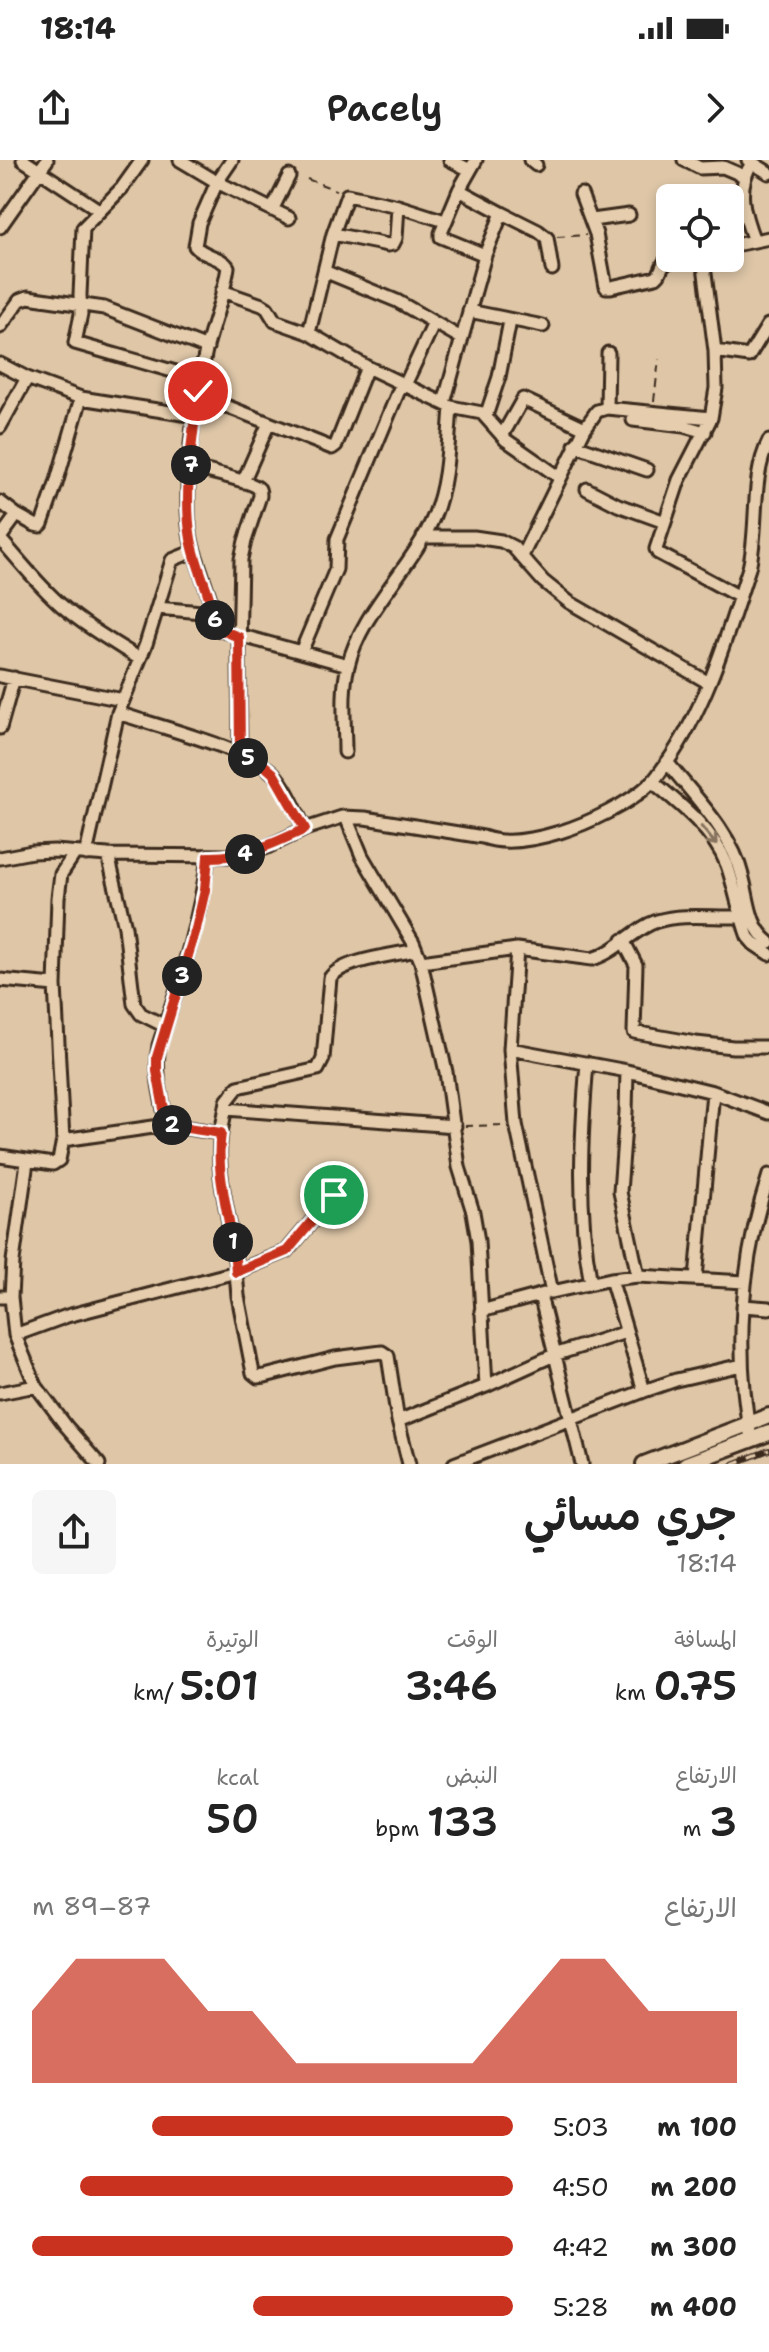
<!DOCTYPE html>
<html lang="ar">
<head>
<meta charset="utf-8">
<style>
  body { margin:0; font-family:"Shantell Sans","Playpen Sans Arabic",sans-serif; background:#f6f6f6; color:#222; direction:rtl; height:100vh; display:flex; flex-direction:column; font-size:30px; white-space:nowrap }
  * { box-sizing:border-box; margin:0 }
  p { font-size:26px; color:#767676 }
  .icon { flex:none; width:44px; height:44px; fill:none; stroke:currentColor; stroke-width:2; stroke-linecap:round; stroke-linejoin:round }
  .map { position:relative; height:1304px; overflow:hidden; direction:ltr }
  .sheet { display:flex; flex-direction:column; background:#fff; flex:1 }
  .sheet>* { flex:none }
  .buttons { position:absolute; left:656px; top:24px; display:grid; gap:16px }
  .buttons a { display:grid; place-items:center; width:88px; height:88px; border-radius:12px; background:#fff; box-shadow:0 4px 12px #0003; font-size:40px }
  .pin { position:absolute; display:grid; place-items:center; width:68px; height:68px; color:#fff; margin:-34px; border:4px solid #fff; border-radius:50%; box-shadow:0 2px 8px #0007 }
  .km { position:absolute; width:40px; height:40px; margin:-20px; border-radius:50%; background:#222; color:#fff; font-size:22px; line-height:40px; text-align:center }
  .round { display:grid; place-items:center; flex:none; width:84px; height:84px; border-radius:12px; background:#f6f6f6 }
  .summary { display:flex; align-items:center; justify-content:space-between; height:136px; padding:0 32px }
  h1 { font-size:44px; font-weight:600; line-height:60px }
  .stats { display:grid; grid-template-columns:repeat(3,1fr); gap:12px; height:136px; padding:8px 32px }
  .stats div { display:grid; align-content:center }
  .stats b { font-size:40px; font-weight:600 }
  .stats small { font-size:22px; font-weight:400 }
  .stats p { font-size:22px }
  .chart { height:224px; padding:16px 32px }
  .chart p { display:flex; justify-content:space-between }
  .chart svg { width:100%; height:144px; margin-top:8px; fill:#c8321e; opacity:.7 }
  ul { padding:0 32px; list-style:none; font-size:26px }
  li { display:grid; grid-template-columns:128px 96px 1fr; align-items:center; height:60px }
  li i { height:20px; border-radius:10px; background:#c8321e }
  .status { display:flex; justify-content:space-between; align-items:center; height:56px; padding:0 40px; background:#fff; direction:ltr }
  .status svg { height:22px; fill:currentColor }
  header { display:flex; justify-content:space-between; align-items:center; height:104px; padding:0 32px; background:#fff; font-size:36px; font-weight:600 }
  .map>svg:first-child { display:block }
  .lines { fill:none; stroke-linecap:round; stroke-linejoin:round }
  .minor-casing { stroke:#3b2a1e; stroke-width:17 }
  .major-casing { stroke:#3b2a1e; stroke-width:20 }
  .path { stroke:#3b2a1e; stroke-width:2; stroke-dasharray:8 6; stroke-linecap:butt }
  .minor { stroke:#e5cdad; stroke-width:11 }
  .major { stroke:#e5cdad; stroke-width:14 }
  .rail-casing { stroke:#3b2a1e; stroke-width:6 }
  .rail { stroke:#e5cdad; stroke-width:3; stroke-dasharray:9; stroke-linecap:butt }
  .oneway { stroke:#88735e }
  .route-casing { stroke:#fff; stroke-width:16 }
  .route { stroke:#c8321e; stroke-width:10 }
</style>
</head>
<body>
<div class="status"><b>18:14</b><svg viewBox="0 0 49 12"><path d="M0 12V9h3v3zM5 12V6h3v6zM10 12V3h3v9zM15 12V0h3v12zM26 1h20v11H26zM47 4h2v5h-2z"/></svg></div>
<header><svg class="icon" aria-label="forward" viewBox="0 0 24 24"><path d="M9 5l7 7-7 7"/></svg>Pacely<svg class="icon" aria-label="share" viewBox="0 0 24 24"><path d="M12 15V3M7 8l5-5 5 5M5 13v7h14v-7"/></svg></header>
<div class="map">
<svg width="769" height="1304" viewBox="0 0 769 1304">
  <rect width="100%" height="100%" fill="#dec6a7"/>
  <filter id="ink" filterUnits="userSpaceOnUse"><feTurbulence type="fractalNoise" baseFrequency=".0125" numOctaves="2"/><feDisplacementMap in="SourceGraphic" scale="16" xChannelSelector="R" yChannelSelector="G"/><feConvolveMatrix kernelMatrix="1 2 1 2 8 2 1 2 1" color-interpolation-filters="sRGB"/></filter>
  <g filter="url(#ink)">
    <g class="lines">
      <g class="minor-casing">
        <path id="minor" d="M23 0 99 50
          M142 0 122 28 83 68 80 135 81 154 75 183 200 219
          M180 0 217 22 199 63 195 86C204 97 221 96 228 107 224 135 213 163 206 190 195 238 179 345 194 391
          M232 0 217 22 289 58
          M450 0 470 10
          M530 0 536 5
          M684 0 700 8 723 7 744 16
          M748 0 769 13
          M752 3C735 28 744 55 754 81
          M459 30 441 73V77L485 95
          M581 34 596 74 606 127H611L656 117 659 114 664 103 682 98
          M272 50 289 16
          M502 53 538 71 547 78 552 109
          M592 60 629 55
          M445 61 398 46 347 35 333 74 324 111 397 141 461 178
          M0 67 47 0
          M333 74 388 85 393 84 396 78 398 46
          M730 86 769 78
          M703 98 715 191 716 228 711 258 679 320 656 389 658 393 738 436
          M222 131 262 145 267 148 275 161 309 173 367 207 451 247 482 253 506 280 559 317
          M469 151 543 166
          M0 167 20 140 28 137 104 148 207 188
          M309 173 324 111
          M715 191 749 196 768 165
          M0 204 27 218 0 267
          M27 218 81 238 195 256
          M405 225 434 163
          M198 235 332 288 336 285 367 207
          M444 243 485 95 502 53 459 30 476 0
          M607 248 608 193
          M486 256 499 217 510 161
          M633 260 684 266 705 272
          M502 276 523 239 585 268
          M575 285 647 310
          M190 307C202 310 254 322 259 329 260 331 260 334 260 336L245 381 241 399 239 492 240 594
          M243 322 269 263
          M587 329 618 345 665 362
          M0 342 17 355 0 378
          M17 355 35 365 40 366 42 364 56 324 81 238
          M423 377H474L501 381 513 387 543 421 569 442 709 523
          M0 379C20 401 38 425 61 445 85 466 113 482 140 499
          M522 396 585 268 597 251 607 248 711 258
          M157 448 213 453
          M348 505 301 492 336 409 337 379 402 223
          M0 516 123 540
          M118 553C153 565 252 590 274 614 288 629 296 652 305 669
          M0 568 14 518
          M345 592C345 564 341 533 348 506 361 451 413 407 434 356 448 322 448 284 451 247
          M667 602C693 635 732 673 742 715 749 738 748 766 769 782
          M653 622C680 644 714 671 727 705 735 728 739 753 748 777L754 784 769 794
          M346 657 362 696 413 782 421 802 517 789 592 799C617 792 633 769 657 761 688 752 721 760 752 756
          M75 693 61 714 58 738 55 825 63 980 167 965C162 938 154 912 159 885 179 823 200 762 208 697
          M86 694 118 553 146 484 172 400 194 391 209 436 216 466 220 470 301 492
          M108 695 125 767 134 844 141 854 165 866
          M0 698 32 692 54 691 108 695 236 696 265 688 305 669 342 657 365 658 483 677C506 686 537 679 560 672 589 663 629 644 651 623 657 618 661 610 666 604 707 546 727 475 749 408 759 368 750 318 769 281
          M623 780 636 805 634 872 696 883 733 887H769
          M0 820 55 825
          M510 889 517 789
          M587 903C581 977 577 1050 591 1123
          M627 911 626 952 620 1032 638 1116
          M226 949 455 966
          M167 965 221 973 227 941 238 927 318 909 323 899 330 818C342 800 395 795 416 790
          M0 996 53 1004 59 1000 63 980
          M334 1035 287 1091 236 1112 238 1136 253 1213 258 1217 265 1216 335 1198 382 1192 388 1196 398 1261
          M696 1118 713 932
          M611 1119 644 1231
          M745 1122 638 1116 611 1119 552 1132 516 964 510 889 627 911 713 932 769 953
          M540 1135 582 1304
          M0 1137H11L15 1175 36 1226 66 1266 99 1304
          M11 1137 13 1101 27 1002
          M743 1146 769 1148
          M481 1151 544 1134
          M15 1175 67 1156 236 1112C234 1066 214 1019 221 973
          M486 1226 554 1195 626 1172
          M0 1233 36 1226
          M751 1279C734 1191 741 1100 769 1015
          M409 1304 398 1261 486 1226 478 1081 473 1052 459 1007 446 912 421 802
          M454 1304 644 1231 676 1220 742 1205"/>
      </g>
      <g class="major-casing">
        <path id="major" d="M644 1304 769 1256
          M686 1304 769 1273"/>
      </g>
      <path class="path" d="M307 19 336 30
        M557 77 586 75
        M654 241 659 199
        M465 966 507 965"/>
      <use href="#minor" class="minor"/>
      <use href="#major" class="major"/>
      <g class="rail-casing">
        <path id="rail" d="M733 1304 769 1290"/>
      </g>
      <use href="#rail" class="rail"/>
    </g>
    <defs><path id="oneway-shaft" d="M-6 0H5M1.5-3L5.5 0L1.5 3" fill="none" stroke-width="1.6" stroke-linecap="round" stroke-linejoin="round" transform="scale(2)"/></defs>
    <use class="oneway" href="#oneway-shaft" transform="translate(709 676) rotate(50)"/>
  </g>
  <g class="lines" filter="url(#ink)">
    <g class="route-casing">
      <path id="route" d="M198 231C193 277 183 333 191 379 194 396 201 414 207 431 218 461 206 466 239 477L240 594 265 606 273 613 305 669C273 684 244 698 208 697L205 730 196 769 157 897V911L167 965 221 973C214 1019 234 1066 236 1112L287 1091 334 1035"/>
    </g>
    <use href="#route" class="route"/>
  </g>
</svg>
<div class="buttons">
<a><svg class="icon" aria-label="locate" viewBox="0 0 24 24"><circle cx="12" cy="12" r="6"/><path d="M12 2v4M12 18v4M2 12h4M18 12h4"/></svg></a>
</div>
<div class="pin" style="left:334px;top:1035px;background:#1e9e55"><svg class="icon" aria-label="arrive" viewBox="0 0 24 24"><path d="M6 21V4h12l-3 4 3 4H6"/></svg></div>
<div class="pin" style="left:198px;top:231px;background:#d93025"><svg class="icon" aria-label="check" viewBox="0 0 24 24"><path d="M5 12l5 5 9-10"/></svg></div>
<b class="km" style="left:233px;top:1082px">1</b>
<b class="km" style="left:172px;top:965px">2</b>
<b class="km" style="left:182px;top:816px">3</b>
<b class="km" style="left:245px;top:694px">4</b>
<b class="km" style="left:248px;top:598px">5</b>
<b class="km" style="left:215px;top:460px">6</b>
<b class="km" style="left:191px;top:305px">7</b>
</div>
<section class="sheet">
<div class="summary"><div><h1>جري مسائي</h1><p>18:14</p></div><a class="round"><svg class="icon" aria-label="share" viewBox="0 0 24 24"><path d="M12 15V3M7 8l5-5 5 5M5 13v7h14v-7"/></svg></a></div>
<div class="stats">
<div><p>المسافة</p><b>0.75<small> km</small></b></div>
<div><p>الوقت</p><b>3:46</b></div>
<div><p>الوتيرة</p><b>5:01<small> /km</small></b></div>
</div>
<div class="stats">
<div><p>الارتفاع</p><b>3<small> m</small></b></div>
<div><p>النبض</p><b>133<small> bpm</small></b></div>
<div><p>kcal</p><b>50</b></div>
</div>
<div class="chart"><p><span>الارتفاع</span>87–89 m</p>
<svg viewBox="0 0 160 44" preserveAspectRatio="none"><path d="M0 44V22L10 6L20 6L30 6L40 22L50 22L60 38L70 38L80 38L90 38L100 38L110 22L120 6L130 6L140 22L150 22L160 22V44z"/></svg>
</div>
<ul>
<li><b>100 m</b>5:03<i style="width:75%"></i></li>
<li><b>200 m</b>4:50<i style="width:90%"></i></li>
<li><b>300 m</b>4:42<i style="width:100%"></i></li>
<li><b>400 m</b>5:28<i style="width:54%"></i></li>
</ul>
</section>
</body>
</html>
